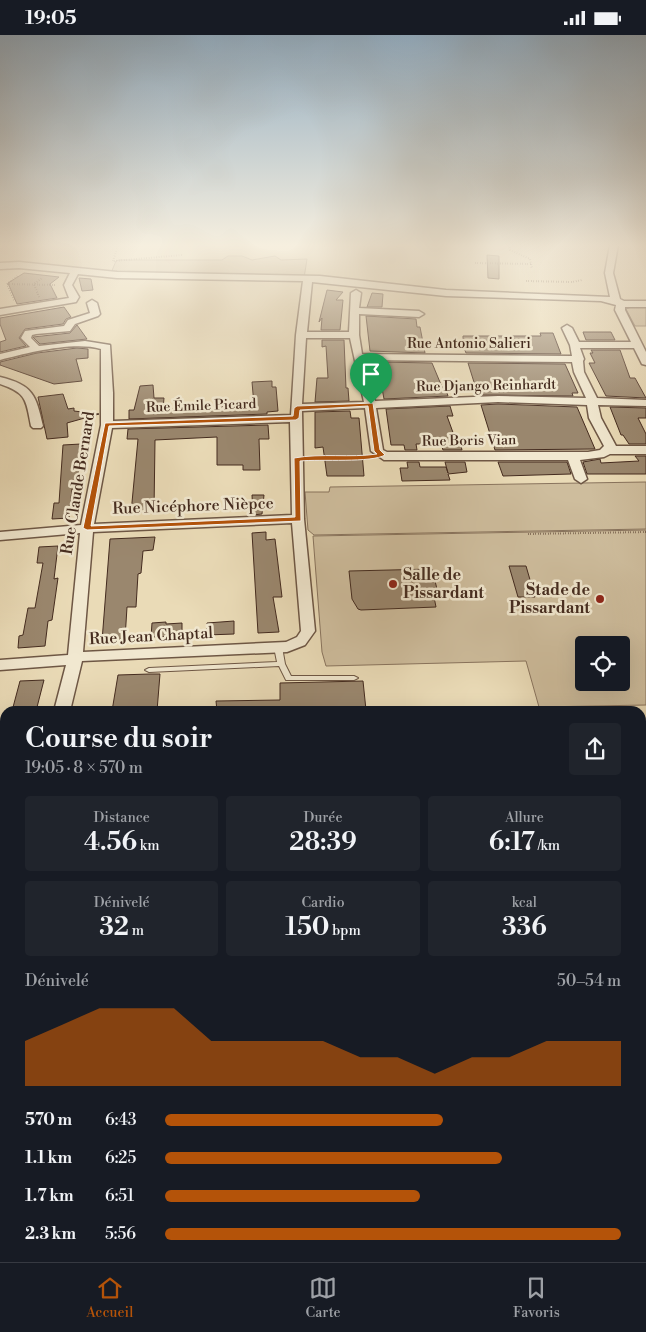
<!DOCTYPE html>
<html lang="fr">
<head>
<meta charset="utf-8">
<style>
  body { margin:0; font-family:"Libre Bodoni",serif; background:#20242c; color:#f1f3f6; height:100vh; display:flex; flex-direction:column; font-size:19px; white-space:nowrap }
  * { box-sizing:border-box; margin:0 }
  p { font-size:16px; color:#9ea1a6 }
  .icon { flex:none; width:28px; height:28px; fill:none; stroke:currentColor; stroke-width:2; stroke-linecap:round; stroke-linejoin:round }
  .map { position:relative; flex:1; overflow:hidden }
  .panel { position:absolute; left:0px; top:671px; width:646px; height:556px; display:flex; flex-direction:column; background:#171b24; border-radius:15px 15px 0 0; box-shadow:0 5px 20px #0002 }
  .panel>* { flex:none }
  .controls { position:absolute; left:575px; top:601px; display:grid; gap:10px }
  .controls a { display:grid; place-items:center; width:55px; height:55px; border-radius:5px; background:#171b24; box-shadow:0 5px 20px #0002; font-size:25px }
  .pin { position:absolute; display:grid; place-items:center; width:42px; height:42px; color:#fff; margin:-51px -21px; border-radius:50% 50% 50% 0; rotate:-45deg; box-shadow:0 0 5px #0007 }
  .pin .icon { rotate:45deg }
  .round { display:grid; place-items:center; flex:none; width:52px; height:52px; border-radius:5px; background:#20242c }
  .summary { display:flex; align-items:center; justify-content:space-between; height:85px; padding:0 25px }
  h1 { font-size:28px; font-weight:600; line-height:38px }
  .metrics { display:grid; grid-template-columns:repeat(3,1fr); gap:8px; height:85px; padding:5px 25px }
  .metrics div { display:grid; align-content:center; border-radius:5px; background:#20242c; text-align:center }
  .metrics b { font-size:25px; font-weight:600 }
  .metrics small { font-size:14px; font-weight:400 }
  .metrics p { font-size:14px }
  .chart { height:140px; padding:10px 25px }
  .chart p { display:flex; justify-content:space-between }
  .chart svg { width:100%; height:90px; margin-top:5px; fill:#b45309; opacity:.7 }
  ul { padding:0 25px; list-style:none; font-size:16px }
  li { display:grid; grid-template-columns:80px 60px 1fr; align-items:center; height:38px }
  li i { height:12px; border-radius:6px; background:#b45309 }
  .status { display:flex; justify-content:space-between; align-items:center; height:35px; padding:0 25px; background:#171b24; direction:ltr }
  .status svg { height:14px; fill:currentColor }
  .menu { display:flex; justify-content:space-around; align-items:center; height:70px; border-top:1px solid #363941; background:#171b24; font-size:14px; color:#9ea1a6 }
  .menu a { display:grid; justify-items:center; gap:2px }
  .menu .selected { color:#b45309 }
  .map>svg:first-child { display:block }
  .green { fill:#cebd9d; stroke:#89745e; fill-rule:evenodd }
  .building { fill:#9a876e; stroke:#442b1f }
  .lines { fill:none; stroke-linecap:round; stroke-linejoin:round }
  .service-casing { stroke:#6e5745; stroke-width:2 }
  .minor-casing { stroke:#6e5745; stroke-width:3 }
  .path-far1 { stroke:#442b1f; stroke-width:2; stroke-dasharray:0.5 2; stroke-linecap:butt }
  .path { stroke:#442b1f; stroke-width:4; stroke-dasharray:2 4; stroke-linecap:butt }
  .service { fill:#f1e8d0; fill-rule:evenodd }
  .minor { fill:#f1e8d0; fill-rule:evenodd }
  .route { fill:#b45309; stroke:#fff; fill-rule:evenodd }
  .poi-dot { fill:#8f2418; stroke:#f1e8d0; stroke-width:2 }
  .labels { text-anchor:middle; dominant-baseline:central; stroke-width:5; stroke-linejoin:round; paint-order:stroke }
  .far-street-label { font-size:14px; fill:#442b1f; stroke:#f1e8d0 }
  .street-label { font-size:16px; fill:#442b1f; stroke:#f1e8d0 }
  .poi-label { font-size:16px; font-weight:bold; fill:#442b1f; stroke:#f1e8d0; text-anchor:start }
</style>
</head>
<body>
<div class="status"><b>19:05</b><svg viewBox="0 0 49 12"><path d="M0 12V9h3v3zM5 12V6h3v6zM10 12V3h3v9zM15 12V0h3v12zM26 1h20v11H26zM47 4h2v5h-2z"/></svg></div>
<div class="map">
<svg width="646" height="1227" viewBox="0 0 646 1227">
  <rect width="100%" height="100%" fill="#eadbb7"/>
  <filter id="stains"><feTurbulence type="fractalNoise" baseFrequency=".004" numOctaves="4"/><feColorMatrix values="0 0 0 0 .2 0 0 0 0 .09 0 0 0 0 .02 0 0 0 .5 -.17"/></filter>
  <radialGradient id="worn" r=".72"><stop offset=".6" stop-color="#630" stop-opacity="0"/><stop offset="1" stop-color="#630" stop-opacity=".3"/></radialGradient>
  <path class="green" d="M228 221H242L252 225 275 221 281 225 307 224 304 243 111 238 116 226 119 225H222Z
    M634 271 646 272V291H635L626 274Z
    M646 447V494L314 500 308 495 305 457H329L330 452Z
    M646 495V670L539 672 526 626 326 631 322 617 313 501ZM584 610H621V648H584Z
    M499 1222 564 1223 565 1227H498Z
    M74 1223V1222L140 1223 139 1227H72Z
    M200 1223H462L461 1227H207Z"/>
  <path class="building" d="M487 220 499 221V244L488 243Z
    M24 238 59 242 50 249 57 263 17 269 8 248Z
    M79 243 91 244 93 255 82 256Z
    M327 255 343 257 336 265H343L340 295H321L322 283 319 287Z
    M372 258 383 259 382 272H367Z
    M64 272 71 282 66 284 63 289 25 294 19 303 26 311 0 317V307L6 305 0 289V283Z
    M366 281 416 284 417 292H420L425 318 370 316Z
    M77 290 87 304 40 309 33 302 70 298Z
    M583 297H611L615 305H586Z
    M540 298H553L561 319 466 318 463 310V301H541Z
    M322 305H344L346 353H348L349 366 315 367 317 343H328L326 311 322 312Z
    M77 313 88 314V323L76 324 82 346 54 349 0 330V327L37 318Z
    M591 315H620L630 343H635L646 363 606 361 589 328H595L590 318H593Z
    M378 327 432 328 442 352H445L448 361 384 364 382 353 386 352Z
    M468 328 565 329 578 358H572L573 361 478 360Z
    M272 346V352H276L278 376 267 377V379L129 384V375H134L140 351 153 350 154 363H164L163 374H213L225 371 254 370 252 347Z
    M63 359 68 374 74 373V376L99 379 67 388 68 402 47 404 38 362Z
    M498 369 577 372 595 414 495 415 481 370Z
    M450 371 453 381H447L455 403H459L462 415H443L441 409H416L417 415H405L404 410H391L386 374Z
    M610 372 646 373V383H638L646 399V409H629L623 400H621Z
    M350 376 351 383H359L364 441H327L323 412 315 413V377Z
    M268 390 269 404H259L260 435H243V430H217V402L155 405 154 477 131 478 138 404H127L128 394Z
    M81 409 78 439H76L75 454H72L69 483 52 484 54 468H59L63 410Z
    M635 421H646V439H587L583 427 600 424 601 428 639 426Z
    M407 427H419L420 432H446L448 438 445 427H465L467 437 448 439 450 445 402 446 400 433H408Z
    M498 427H567L571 439 503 441Z
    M252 460H264L262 479 253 480Z
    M266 497V505L275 504 282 562H273L279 597 258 598 252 498Z
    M155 502 153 515 143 516 141 538 138 539 136 572H127L125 604 102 606 110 504Z
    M58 511 54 544 58 543 52 585 48 586 45 611 18 613 19 601 23 600 28 573H35L43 528H37L39 512Z
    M509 531H526L535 562H518Z
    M432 534 439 562H434L436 572 361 575 358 574 352 564 349 536Z
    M234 586V599L207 600V588Z
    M166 587V589L182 588V601L151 602 152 588Z
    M150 639H160L157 676H112L118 640Z
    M44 645 36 676H12L20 646Z
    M363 646 366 675 363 676H217L216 666 280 665V648Z"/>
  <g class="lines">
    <g class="service-casing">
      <path id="service" d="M275 610H278L282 612 285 629 291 641H354L358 643 354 645H286L279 631 149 637 145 635 149 633 277 627 274 612Z
        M641 776H646V782H641Z"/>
    </g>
    <g class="minor-casing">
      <path id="minor" d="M610 210H618L613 238 620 264 624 266H646V272H625V275L646 317V330L642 329 634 313H580L584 324 583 326 584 337 597 363 646 365V371L598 370 601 383 616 411H646V419H610L604 422 580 425 587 444 581 448 575 444 568 425H384L371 416 365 373 302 376 304 484 315 596 305 610 287 617 82 626 70 676H54L66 630 0 635V625L68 620 80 498 0 505V497L81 490 101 390V314C73 306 28 318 0 325V319L30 312 21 303 25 296 64 291 68 285 90 278 87 268 92 265 97 268 100 279 98 281 75 289 70 296 36 299 32 300 31 303 39 311 85 306 110 310 113 358V386L291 380 296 300 303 246 117 243 78 239 72 250 79 262 76 267 0 280V274L69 263 64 250 70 238 19 233 0 234V228L19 227 117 237 320 241 446 255 610 262 605 238ZM312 247 446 261 601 266 616 270 615 275 631 307H579L572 293 567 290 562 293 570 310 572 321 362 319 359 300V279L419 282 424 279 419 276 359 273 361 258 356 255 351 258 349 297H307ZM306 303H350L364 367 302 369ZM364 325 572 327 574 337 586 363 498 361 375 366ZM498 367 587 370 589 383 604 411 600 415 588 417H387L383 415 376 373ZM290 387 292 480 94 489 112 393ZM292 488 301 596 297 602 286 607 83 617 93 497Z
        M0 342C33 350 36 360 43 391L41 393H33L31 391C26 365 27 358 0 349Z
        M0 757H5V769H0Z
        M5 889V926L0 927V891Z"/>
    </g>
    <path class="path-far1" d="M509 210 510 215 530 224 532 234
      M113 226 118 210
      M114 226 182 220
      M475 228 531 229
      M526 246 572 247 582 245
      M7 249 57 250
      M39 262 34 249 42 243
      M14 265 7 249 19 240
      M309 423H368
      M528 499 646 497"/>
    <path class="path" d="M641 960 646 983
      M642 1071 646 1089"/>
    <use href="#service" class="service"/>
    <use href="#minor" class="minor"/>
  </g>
  <linearGradient id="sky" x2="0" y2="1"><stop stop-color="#92acc0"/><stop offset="0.55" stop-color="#f6efdf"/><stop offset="1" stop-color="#f6efdf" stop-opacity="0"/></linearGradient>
  <rect width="646" height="382" fill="url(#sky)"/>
  <path class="route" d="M373 368 380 415 385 420C372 428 320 424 300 426L301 486 87 495 83 493 105 388 293 381 294 373 297 371ZM368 371 374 416 377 419C350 423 322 418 294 423L295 482 91 491 109 391 296 385 299 383 300 375Z"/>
  <g class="poi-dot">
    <circle cx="393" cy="549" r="5"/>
    <circle cx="600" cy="564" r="5"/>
  </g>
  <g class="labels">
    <g class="far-street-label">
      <text x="469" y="309">Rue Antonio Salieri</text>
      <text transform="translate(486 351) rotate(-1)">Rue Django Reinhardt</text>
      <text transform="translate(201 371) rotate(-2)">Rue Émile Picard</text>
      <text transform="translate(469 406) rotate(-1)">Rue Boris Vian</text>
    </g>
    <g class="street-label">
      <text transform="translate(78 448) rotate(-81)">Rue Claude Bernard</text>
      <text transform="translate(193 471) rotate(-2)">Rue Nicéphore Nièpce</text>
      <text transform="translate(151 601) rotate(-3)">Rue Jean Chaptal</text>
    </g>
    <g class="poi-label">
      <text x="403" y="540">Salle de<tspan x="403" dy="18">Pissardant</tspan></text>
      <text x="590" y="555" text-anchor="end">Stade de<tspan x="590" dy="18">Pissardant</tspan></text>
    </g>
  </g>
  <rect width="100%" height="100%" filter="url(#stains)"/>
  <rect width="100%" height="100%" fill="url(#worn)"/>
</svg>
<div class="controls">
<a><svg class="icon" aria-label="locate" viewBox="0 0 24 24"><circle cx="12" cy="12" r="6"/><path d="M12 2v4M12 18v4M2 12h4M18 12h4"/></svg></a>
</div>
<div class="pin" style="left:371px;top:369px;background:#1e9e55"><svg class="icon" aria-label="arrive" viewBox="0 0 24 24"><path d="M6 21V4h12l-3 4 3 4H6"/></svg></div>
<section class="panel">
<div class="summary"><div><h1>Course du soir</h1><p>19:05 · 8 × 570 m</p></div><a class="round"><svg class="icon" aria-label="share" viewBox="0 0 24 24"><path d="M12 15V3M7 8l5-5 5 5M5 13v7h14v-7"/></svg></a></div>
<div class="metrics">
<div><p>Distance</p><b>4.56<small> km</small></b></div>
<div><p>Durée</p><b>28:39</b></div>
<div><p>Allure</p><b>6:17<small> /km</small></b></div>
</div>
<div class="metrics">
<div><p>Dénivelé</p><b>32<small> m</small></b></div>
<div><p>Cardio</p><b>150<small> bpm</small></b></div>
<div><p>kcal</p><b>336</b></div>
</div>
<div class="chart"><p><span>Dénivelé</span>50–54 m</p>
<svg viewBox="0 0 160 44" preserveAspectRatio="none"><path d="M0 44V22L10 14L20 6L30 6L40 6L50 22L60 22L70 22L80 22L90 30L100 30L110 38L120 30L130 30L140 22L150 22L160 22V44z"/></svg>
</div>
<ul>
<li><b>570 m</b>6:43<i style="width:61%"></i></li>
<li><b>1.1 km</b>6:25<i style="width:74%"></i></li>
<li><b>1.7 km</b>6:51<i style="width:56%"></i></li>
<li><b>2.3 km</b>5:56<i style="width:100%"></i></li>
</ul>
</section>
</div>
<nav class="menu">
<a class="selected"><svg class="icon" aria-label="home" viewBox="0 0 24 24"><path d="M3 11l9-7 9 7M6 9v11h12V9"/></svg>Accueil</a>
<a><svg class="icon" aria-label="map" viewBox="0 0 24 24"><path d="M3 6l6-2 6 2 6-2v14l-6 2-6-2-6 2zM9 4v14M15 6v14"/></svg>Carte</a>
<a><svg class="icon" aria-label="saved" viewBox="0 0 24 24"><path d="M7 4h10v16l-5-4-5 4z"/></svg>Favoris</a>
</nav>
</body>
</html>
